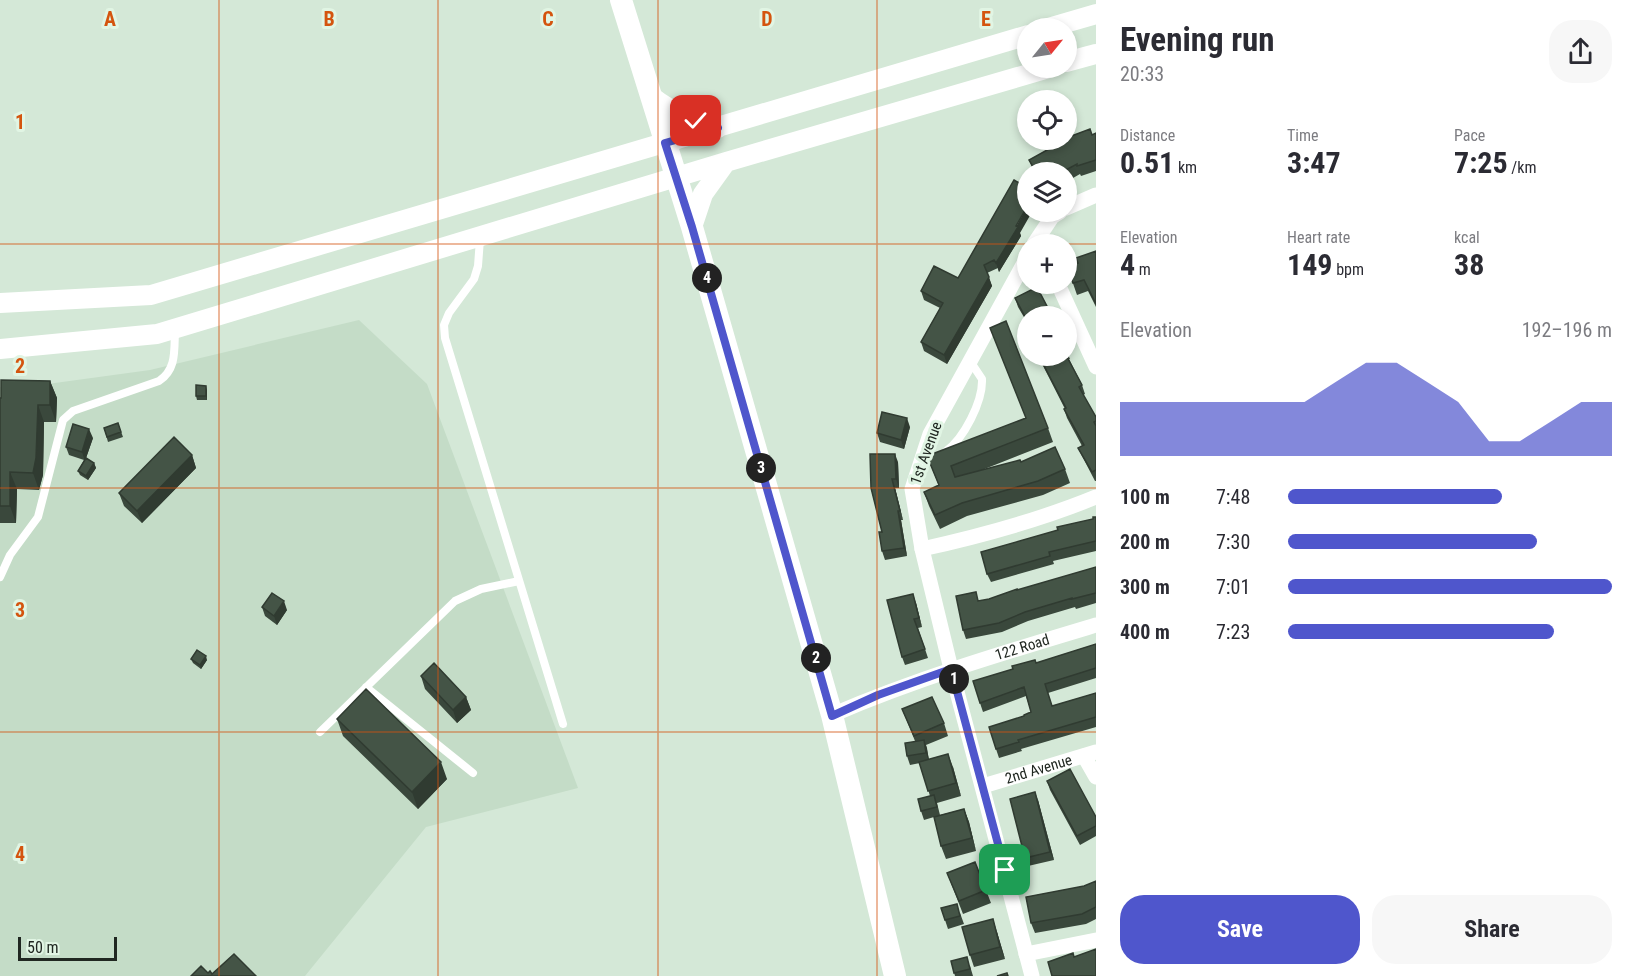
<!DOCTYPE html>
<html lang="en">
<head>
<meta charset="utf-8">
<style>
  body { margin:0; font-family:"Roboto Condensed",sans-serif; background:#f7f7f7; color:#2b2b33; height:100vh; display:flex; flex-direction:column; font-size:22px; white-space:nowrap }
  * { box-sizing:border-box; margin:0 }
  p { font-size:20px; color:#7c7c81 }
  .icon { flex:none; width:33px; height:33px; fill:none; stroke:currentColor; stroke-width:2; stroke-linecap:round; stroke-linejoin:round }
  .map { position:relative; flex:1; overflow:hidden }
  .side { display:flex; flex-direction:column; background:#fff; width:540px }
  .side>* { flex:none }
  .needle { width:39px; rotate:60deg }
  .tools { position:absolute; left:1017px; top:18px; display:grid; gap:12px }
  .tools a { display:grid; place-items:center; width:60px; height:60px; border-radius:50%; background:#fff; box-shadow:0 3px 9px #0003; font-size:30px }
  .scale { position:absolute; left:18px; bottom:15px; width:99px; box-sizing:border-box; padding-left:6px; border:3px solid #202721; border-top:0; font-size:16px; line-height:21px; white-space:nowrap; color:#202721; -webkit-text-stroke:4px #e1f5e4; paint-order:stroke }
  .pin { position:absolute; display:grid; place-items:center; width:51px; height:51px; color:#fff; margin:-26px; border-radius:12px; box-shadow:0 3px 9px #0006 }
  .km { position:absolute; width:30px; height:30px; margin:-15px; border-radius:50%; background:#222; color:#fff; font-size:16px; line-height:30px; text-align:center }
  .round { display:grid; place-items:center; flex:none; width:63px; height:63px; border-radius:24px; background:#f7f7f7 }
  .overview { display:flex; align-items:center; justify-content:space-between; height:102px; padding:0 24px }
  h1 { font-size:33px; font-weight:700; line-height:45px }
  .stats { display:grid; grid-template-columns:repeat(3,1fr); gap:9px; height:102px; padding:6px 24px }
  .stats div { display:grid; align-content:center }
  .stats b { font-size:30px; font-weight:700 }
  .stats small { font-size:16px; font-weight:400 }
  .stats p { font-size:16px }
  .chart { height:168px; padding:12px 24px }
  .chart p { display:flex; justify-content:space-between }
  .chart svg { width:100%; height:108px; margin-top:6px; fill:#4f56cc; opacity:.7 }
  .button { display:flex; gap:12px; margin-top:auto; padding:12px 24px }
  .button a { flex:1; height:69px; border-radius:24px; background:#4f56cc; color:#fff; font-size:24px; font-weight:700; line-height:69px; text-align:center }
  .button a+a { background:#f7f7f7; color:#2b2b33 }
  ul { padding:0 24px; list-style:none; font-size:20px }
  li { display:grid; grid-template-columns:96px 72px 1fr; align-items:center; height:45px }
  li i { height:15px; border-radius:8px; background:#4f56cc }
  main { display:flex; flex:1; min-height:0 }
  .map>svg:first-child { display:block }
  .built { fill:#c4dcc7 }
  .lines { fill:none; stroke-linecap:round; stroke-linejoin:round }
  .service { stroke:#fff; stroke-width:8 }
  .minor { stroke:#fff; stroke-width:15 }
  .tertiary { stroke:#fff; stroke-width:20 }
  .secondary { stroke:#fff; stroke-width:22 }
  .wall { fill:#3a483c }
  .shaded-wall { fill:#303b31 }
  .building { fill:#445446; stroke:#303b31; stroke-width:1.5 }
  .route-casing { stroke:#fff; stroke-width:12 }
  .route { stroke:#4f56cc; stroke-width:8 }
  .grid { fill:none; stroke:#d4540e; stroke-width:1.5; stroke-opacity:0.55 }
  .labels { text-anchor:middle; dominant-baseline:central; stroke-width:6; stroke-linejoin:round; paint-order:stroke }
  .street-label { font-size:15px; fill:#202721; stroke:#e1f5e4 }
  .grid-label { font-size:20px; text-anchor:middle; font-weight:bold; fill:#d4540e; stroke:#e1f5e4; stroke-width:6; stroke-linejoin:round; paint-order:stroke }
</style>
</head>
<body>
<main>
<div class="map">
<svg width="1096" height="976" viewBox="0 0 1096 976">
  <rect width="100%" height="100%" fill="#d4e8d7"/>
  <path class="built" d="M359 320 427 384 578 788 426 827 305 976H0V387L11 389 150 370Z"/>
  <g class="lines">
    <path class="service" d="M480 239 478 266 474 279 449 313 444 325 445 338 563 724
      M945 452C964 439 983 401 982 379L970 361
      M0 577 10 555 38 517 63 420 73 411 159 381C177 369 174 350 175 330
      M366 687 473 773
      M320 732 455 601 481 589 519 581"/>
    <g class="minor">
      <path d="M1066 208 1096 195"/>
      <path d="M1034 244 1052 217 1060 212"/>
      <path d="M1028 256 930 434 912 489 922 549 951 669 1032 976"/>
      <path d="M1058 284 1096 367"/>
      <path d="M922 549C981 536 1040 520 1096 497"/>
      <path id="s1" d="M832 715C918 678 1006 652 1096 625"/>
      <path d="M1084 756 1096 777"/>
      <path id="s2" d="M983 786 1096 752"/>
      <path d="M1026 954 1096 940"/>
    </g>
    <path class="tertiary" d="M1048 28 1096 14
      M1066 62 1096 54
      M652 97C674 114 692 120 718 128
      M692 227 703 194 726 162
      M0 303 151 295 1028 35
      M0 349 157 334 726 162 1049 68"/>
    <path class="secondary" d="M621 0 692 227 832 715 895 976"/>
  </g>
  <path class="wall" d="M1096 133V171L1081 176 1080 174 1066 182V172H1034L1029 160Z
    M1020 233 1021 236 999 272 998 268 987 273 992 286 947 364 924 351 921 342 940 308 924 300 921 291 958 278Z
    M1096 251V307L1088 291 1077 295 1067 266 1078 263Z
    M1015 298 1049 310 1052 316H1028V324L1018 307Z
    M1066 350 1070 359H1069L1082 385 1085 394 1083 395 1096 417V481H1095L1082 456 1078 448 1082 446 1067 418 1064 409H1065L1038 356H1066Z
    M50 381 57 398 56 422H44L43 475 39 490 17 489 16 523H0V398Z
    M207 390V400H197L196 396Z
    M118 423 123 437 108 442 104 428Z
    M910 427 904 449 880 442 877 433Z
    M1048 428 1053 442 982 470 1021 462 1065 469 1070 483 1043 495 967 516 940 529 929 506 924 492 939 486 927 456Z
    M93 438 86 458 94 463 96 468 88 480 80 475 78 471 84 460 69 455 66 447Z
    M192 455 196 468 142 523 124 506 119 493Z
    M898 462 899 488H895L903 520H901L907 556 885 560 882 551V532L871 488Z
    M1096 517V551L1053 561 1054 564 991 582 987 574 1093 519Z
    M1096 567V603L1076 609 1075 607 1028 621 1002 632 966 639 963 630 979 601 989 599Z
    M916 603 922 627 918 628 928 658 905 665 902 657Z
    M262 607 287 610 277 625 265 616Z
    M1096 644V678L1048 693 1052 706 1096 693V727L1021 749 1022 751 999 758 996 749 1024 716 1031 712 1026 696 983 712 980 703 1036 663Z
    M191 659 207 660 201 669 193 663Z
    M421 676 466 697 471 710 457 723 425 689Z
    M902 709 944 723 948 736 926 745 929 759 953 767 961 796 937 803 940 815 964 809 969 822 976 851 946 859 941 846 934 817 924 820 921 811 930 796 920 763 910 765 907 756 915 741Z
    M337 719 447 779 418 809 343 736Z
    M1047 781 1096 817V836L1080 845 1050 790Z
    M1038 800 1054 860 1028 866 1025 858Z
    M947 873 986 890 991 903 963 914Z
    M1096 881V919L1086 924 1035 933 1031 923 1084 886Z
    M960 913 964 924 948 929 945 920Z
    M997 932 1005 959 974 967 970 955Z
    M951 961 970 966 973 976H955Z"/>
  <path class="shaded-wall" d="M1028 205V212H1032L1020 233 1021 236 999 272 996 263Z
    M989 277 992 286 947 364 944 355Z
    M50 381 57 398 56 422 50 405Z
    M206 386 207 390V400L206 396Z
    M38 405 44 422 43 475 39 490 33 473Z
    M907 418 910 427 904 449 901 440Z
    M89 429 93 438 85 461 82 452Z
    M895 454 898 462 899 488 896 479Z
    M192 455 196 468 142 523 137 511Z
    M94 463 96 468 88 480 86 476Z
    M10 472 17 489 16 523 10 506Z
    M892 479 895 488 903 520 900 511Z
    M898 511 901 520 907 556 904 548Z
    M913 594 916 603 922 627 919 618Z
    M284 601 287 610 277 625 274 616Z
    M206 656 207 660 201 669 200 665Z
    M466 697 471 710 457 723 453 710Z
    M924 740 927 748 929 762 926 753Z
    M948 754 953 767 961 796 956 783Z
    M441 762 447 779 418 809 412 792Z
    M1035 792 1038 800 1054 860 1050 852Z
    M964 809 969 822 976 851 972 838Z
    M993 919 997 932 1005 959 1000 947Z"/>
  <path class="building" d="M1090 129 1092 135 1096 133V160L1077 166V164L1062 172H1036L1029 160 1065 140H1066V138Z
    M1014 180 1028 188V205L1016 226 1018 227 996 263 994 260 984 265 989 277 944 355 921 342 943 303 921 291 934 266 958 278Z
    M1096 251V304L1084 280 1073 283 1067 266 1078 263 1076 258Z
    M1037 287 1049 310 1046 312 1049 316H1028V322L1015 298Z
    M1006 321 1048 428 951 466 955 477 1020 460 1021 462 1055 447 1065 469 1038 481 962 503 935 515 924 492 939 485 927 456 1026 418 990 328Z
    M1066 355 1082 385 1079 387 1096 417V421L1094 422 1096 426V470L1092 472 1078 448 1084 445 1064 409 1066 408 1039 356Z
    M1 380 50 381V405H38L36 458 33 473 10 472V506H0V398H1Z
    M196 385 206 386V396H196Z
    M882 412 907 418 901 440 877 433Z
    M118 423 121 432 107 437 104 428Z
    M73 424 89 429 82 452 66 447Z
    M174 437 192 455 137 511 119 493Z
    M870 454H895L896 479H892L900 511H898L904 548 882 551 879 532H882L871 488Z
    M86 458 94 463 86 476 78 471Z
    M1093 517H1096V541L1049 552 1050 556 987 574 981 552 1058 530 1057 527 1093 519Z
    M1096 567V593L1072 599V598L1025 612 999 623 963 630 956 596 976 592 978 601 989 599 1017 589V590Z
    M272 593 284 601 274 616 262 607Z
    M913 594 919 618 914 619 925 649 902 657 887 600Z
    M1096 644V668L1045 684 1052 706 1096 693V717L1018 740 1019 742 996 749 989 727 1024 716V715L1031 712 1024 687 980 703 973 681 1013 669 1012 666 1035 660 1036 663Z
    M197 650 206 656 200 665 191 659Z
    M434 663 466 697 453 710 421 676Z
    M366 689 441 762 412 792 337 719Z
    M932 697 944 723 914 736 902 709Z
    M924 740 926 753 907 756 905 743Z
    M948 754 956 783 928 791 919 762Z
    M1070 769 1096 817V826L1077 836 1047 781Z
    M1035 792 1050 852 1025 858 1010 799Z
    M934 795 937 807 921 811 918 799Z
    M964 809 972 838 941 846 934 817Z
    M975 862 986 890 959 901 947 873Z
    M1096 881V907L1082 914 1031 923 1026 897 1084 886Z
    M957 904 960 916 945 920 941 908Z
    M993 919 1000 947 970 955 962 927Z
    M1096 949V976H1052L1048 962 1073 953 1074 957Z
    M234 954 256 976H191L201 966 208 973 210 971 212 974Z
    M967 957 970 969 954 973 951 961Z
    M1007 973 1008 976H997Z"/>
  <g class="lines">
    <g class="route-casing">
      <path id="route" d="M696 121 718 128 665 143 692 227 832 716 878 695 951 669 1005 870"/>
    </g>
    <use href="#route" class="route"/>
  </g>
  <path class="grid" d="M219 0V976M438 0V976M658 0V976M877 0V976M0 244H1096M0 488H1096M0 732H1096"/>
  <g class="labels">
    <g class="street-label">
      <text transform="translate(926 453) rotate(-70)">1st Avenue</text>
      <text stroke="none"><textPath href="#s1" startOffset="202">122 Road</textPath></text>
      <text stroke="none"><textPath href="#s2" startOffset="58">2nd Avenue</textPath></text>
    </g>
  </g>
  <g class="grid-label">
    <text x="110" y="26">A</text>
    <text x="329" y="26">B</text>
    <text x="548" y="26">C</text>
    <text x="767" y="26">D</text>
    <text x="986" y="26">E</text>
    <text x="20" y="129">1</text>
    <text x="20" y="373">2</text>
    <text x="20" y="617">3</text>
    <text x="20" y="861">4</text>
  </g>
</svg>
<div class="tools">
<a><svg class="needle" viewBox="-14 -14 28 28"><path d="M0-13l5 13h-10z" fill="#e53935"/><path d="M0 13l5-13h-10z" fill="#7c7c81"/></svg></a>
<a><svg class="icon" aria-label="locate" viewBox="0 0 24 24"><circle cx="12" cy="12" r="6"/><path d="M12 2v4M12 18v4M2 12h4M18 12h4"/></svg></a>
<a><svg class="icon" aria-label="layers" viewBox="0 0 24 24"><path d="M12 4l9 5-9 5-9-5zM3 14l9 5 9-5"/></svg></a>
<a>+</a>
<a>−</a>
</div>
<div class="scale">50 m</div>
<div class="pin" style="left:1005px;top:870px;background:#1e9e55"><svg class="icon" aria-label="arrive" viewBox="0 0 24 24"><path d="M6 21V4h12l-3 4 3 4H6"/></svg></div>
<div class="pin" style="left:696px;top:121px;background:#d93025"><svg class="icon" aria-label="check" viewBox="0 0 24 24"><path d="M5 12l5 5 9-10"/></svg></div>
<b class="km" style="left:954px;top:679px">1</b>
<b class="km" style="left:816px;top:658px">2</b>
<b class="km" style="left:761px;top:468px">3</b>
<b class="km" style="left:707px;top:278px">4</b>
</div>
<section class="side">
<div class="overview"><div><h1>Evening run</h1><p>20:33</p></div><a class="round"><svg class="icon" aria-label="share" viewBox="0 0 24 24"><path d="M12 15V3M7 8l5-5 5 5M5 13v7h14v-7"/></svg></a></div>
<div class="stats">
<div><p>Distance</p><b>0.51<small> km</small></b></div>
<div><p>Time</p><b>3:47</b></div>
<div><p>Pace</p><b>7:25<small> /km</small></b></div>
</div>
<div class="stats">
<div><p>Elevation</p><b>4<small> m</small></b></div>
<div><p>Heart rate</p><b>149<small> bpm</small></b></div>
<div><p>kcal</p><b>38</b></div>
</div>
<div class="chart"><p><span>Elevation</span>192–196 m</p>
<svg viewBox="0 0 160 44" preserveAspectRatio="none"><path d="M0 44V22L10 22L20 22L30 22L40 22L50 22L60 22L70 14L80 6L90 6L100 14L110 22L120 38L130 38L140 30L150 22L160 22V44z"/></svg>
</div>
<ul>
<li><b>100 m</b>7:48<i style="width:66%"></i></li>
<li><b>200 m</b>7:30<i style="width:77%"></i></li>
<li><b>300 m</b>7:01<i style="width:100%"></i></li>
<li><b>400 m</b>7:23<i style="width:82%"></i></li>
</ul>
<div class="button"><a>Save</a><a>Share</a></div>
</section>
</main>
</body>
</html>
